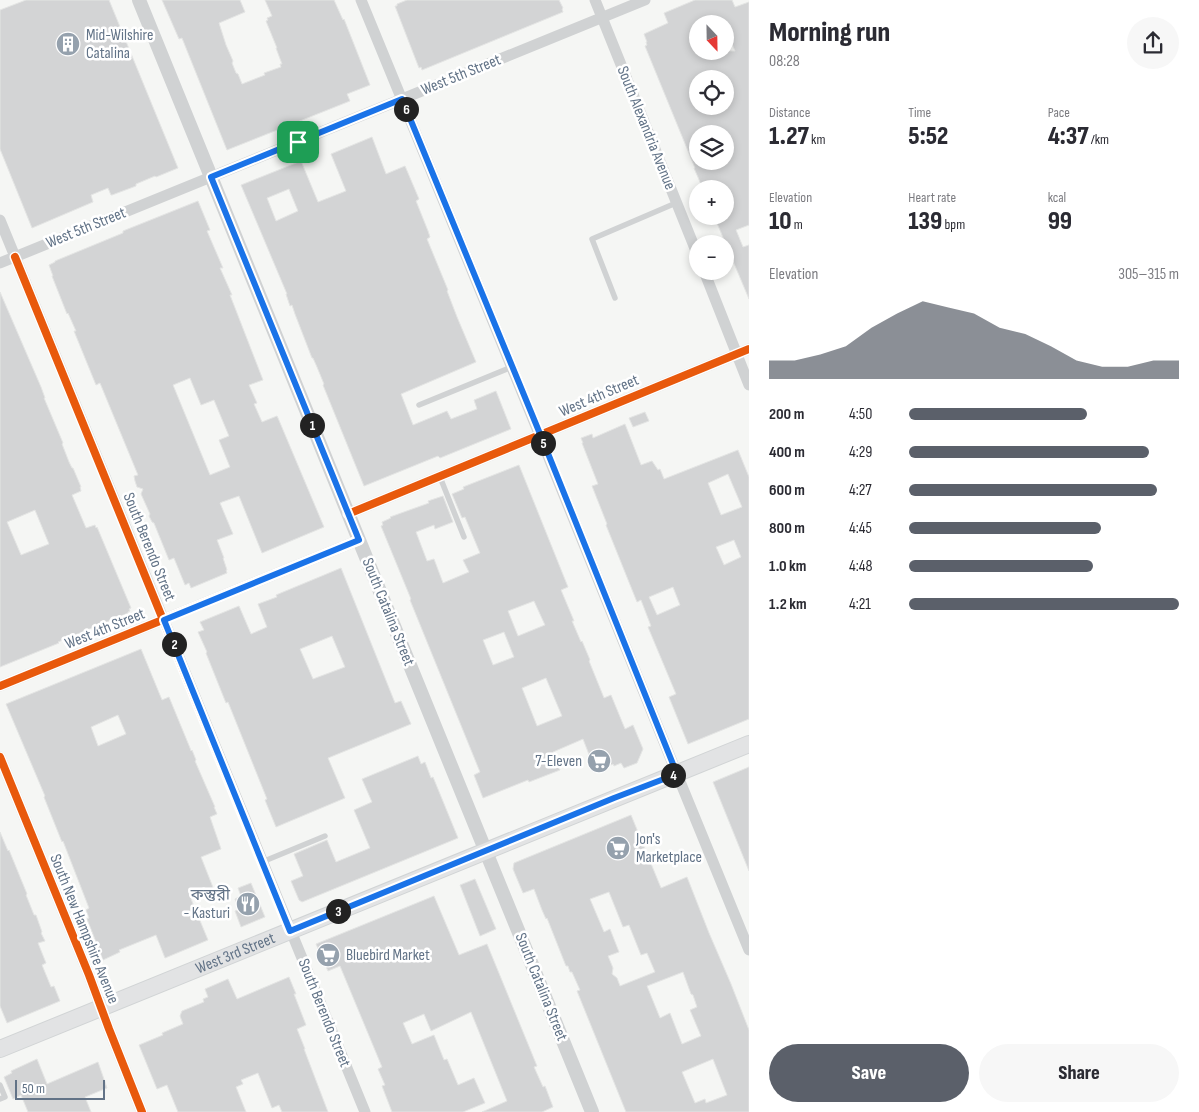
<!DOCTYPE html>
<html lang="en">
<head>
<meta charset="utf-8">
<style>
  body { margin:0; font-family:"Sofia Sans Condensed","Noto Sans Bengali",sans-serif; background:#f7f7f7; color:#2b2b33; height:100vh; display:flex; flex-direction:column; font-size:19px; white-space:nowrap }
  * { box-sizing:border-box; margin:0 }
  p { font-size:16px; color:#7c7c81 }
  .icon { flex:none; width:28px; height:28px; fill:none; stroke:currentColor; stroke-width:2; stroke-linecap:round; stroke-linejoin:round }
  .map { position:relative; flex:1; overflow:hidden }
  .side { display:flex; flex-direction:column; background:#fff; width:450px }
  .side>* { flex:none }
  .needle { width:32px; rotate:158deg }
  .controls { position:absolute; left:689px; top:15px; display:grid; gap:10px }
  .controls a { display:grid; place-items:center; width:45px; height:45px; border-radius:50%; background:#fff; box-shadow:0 2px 8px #0003; font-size:25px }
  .scale { position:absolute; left:15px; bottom:12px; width:90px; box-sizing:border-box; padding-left:5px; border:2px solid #627387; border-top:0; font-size:14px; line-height:18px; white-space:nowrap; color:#627387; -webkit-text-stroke:4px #fff; paint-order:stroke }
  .pin { position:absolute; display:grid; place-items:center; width:42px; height:42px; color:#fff; margin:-21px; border-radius:10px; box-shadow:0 2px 8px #0006 }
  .km { position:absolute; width:25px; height:25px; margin:-12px; border-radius:50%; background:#222; color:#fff; font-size:14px; line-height:25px; text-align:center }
  .round { display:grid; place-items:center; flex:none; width:52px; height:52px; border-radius:26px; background:#f7f7f7 }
  .overview { display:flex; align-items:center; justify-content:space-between; height:85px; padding:0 20px }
  h1 { font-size:28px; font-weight:800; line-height:38px }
  .figures { display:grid; grid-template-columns:repeat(3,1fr); gap:8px; height:85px; padding:5px 20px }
  .figures div { display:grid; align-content:center }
  .figures b { font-size:25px; font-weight:800 }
  .figures small { font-size:14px; font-weight:400 }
  .figures p { font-size:14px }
  .chart { height:140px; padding:10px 20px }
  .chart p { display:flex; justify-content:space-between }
  .chart svg { width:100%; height:90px; margin-top:5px; fill:#5b606a; opacity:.7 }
  .button { display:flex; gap:10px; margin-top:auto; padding:10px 20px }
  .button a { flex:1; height:58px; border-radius:30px; background:#5b606a; color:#fff; font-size:20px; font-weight:800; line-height:58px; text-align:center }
  .button a+a { background:#f7f7f7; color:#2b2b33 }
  ul { padding:0 20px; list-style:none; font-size:16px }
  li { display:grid; grid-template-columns:80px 60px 1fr; align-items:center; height:38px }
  li i { height:12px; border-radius:6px; background:#5b606a }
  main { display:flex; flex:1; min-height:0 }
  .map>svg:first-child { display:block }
  .building { fill:#d3d4d5; stroke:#e4e5e4; fill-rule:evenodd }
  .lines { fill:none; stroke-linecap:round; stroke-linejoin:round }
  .secondary-casing { stroke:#d1d4d5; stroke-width:18 }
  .service { stroke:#d0d2d3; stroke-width:5.5 }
  .minor { stroke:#d0d2d3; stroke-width:11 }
  .tertiary { stroke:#d0d2d3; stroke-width:14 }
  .secondary { stroke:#e2e3e4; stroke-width:16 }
  .cycleway-casing { stroke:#fff; stroke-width:11 }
  .cycleway { stroke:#e8590c; stroke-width:8 }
  .route-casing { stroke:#fff; stroke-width:10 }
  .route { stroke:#1a73e8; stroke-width:6 }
  .labels { text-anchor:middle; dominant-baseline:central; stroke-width:5; stroke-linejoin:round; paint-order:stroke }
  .poi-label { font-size:16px; fill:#627387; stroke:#fff; text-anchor:start }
  .street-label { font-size:16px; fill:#627387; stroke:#fff }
</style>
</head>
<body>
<main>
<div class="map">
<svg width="749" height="1112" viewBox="0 0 749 1112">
  <rect width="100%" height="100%" fill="#f5f6f4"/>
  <path class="building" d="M26 0H109L178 168 156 177 155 176 136 184V186L112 195H111L108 188 91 195 93 202 32 228 0 149V10Z
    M162 0H240L245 12 219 23 226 45 233 61 232 63 236 73 238 74 242 84 265 75 264 73 281 67 280 64H282L276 48H277L266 21 268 20 267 18 272 16 265 0H334L343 20 344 19 370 85 347 94 350 101 227 150 182 38 179 39Z
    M407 0H559L563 8 562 9 563 12 422 70 421 67 419 68 395 6H397V4Z
    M695 0H732L735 7 749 2V225L736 230 743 247 749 245V299L714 216H725V189H703L694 168H695L645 46 647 45 646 42H647L644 34 668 23 664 13ZM698 24H725V27L735 51H698ZM713 73 715 79H725V106H698V79ZM698 134H725V161H698Z
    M372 137 386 174 405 166 419 199 416 201 428 231 430 237 427 239 448 290 447 291 457 317 476 362 401 394 413 425 447 411 451 419 477 409 474 400 496 391 511 429 440 458 438 456 364 486 323 385 324 384 317 367 313 358H312L295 314 292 305 290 306 286 294H287L241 185 301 161 318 202 346 191 331 154ZM289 189 298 211 276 221 267 198Z
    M198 201 210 230 207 231 223 268H220L232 295H230L263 380 249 385 257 403 254 404 262 422 277 416 278 418 324 527 262 553 239 496 222 502 220 503 233 534 217 540 224 558H223L227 570H226L227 573 191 588 189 583 185 585 174 558 169 560 154 523 152 522 149 516 150 514 141 494 143 489 137 487 135 481 134 476 138 475 100 383 96 385 74 331H76L68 313 67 314 52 276H53L49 265 55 262V261L123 233V231ZM190 378 201 405 214 400 229 436 219 440 230 467 210 475 173 385Z
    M0 292 41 387 45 398H44L63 443 62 444 69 462 72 468H73L81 487H80L81 491 72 495 86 528 95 525 96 528 97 527 131 608 129 609 130 611 128 612V613L58 642 59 643 0 667ZM35 510 49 544 21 555 7 522Z
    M645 412 649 421 633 427 629 418Z
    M625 424 641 465 652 461 658 470 660 469 664 479 738 450 749 477V719L688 744 669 697 676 694 648 627 651 626 641 600 637 602 606 525 607 524 592 486 598 484 582 443H583L581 438 592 434 593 438ZM728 474 742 507 721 515 708 483ZM734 540 741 557 724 565 716 547ZM673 587 680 605 657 615 649 597Z
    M519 465 568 587 561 590 574 621H572L581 642 582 641 590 660 589 661 604 698 611 695 625 729 633 725 643 749 637 763 624 768 621 763 614 766 613 764 598 771 592 756 590 757 583 739 553 752 560 770 529 782 528 780 483 798 474 775 480 772 410 600 411 599 395 560 381 526 383 525 382 522 391 518 390 517 429 503 428 501 443 496 453 522 435 529 434 525 416 532 427 561 434 559 443 583 469 572 463 560 480 553 465 517 462 518 452 494 464 489 463 487ZM534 601 545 625 518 636 508 611ZM504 632 514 657 493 665 483 640ZM546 678 562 716 537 726 522 688Z
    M341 568 395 703 401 701 411 724 328 758 345 798 276 827 265 800 267 799 228 702 226 703 206 653 207 652 198 632 204 630 200 622 239 606 251 634 267 627 258 604 277 597 276 595ZM332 636 345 667 313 679 300 649Z
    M141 649 162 700 169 697 190 748 191 751 192 750 196 760 195 761 215 807H214L217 814 210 817 221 849 201 857 214 890 191 899 208 940 165 958 156 935 119 950 120 952 103 960 87 919 89 918 86 910 89 908 63 841 62 842 44 797 45 796 6 704ZM118 715 126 734 98 746 91 727Z
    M418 756 421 764 425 762 431 778 433 777 458 838 302 902 299 900 291 881 303 876 294 854 327 840 336 862 370 848 354 810 372 802 362 779Z
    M749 767V871L713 782Z
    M631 815 661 888 687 877 709 933 731 984 749 1030V1112H626L577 991 580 990 572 972H570L568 966H566L547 918 546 919 542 910 534 889 523 893 513 869 514 863ZM609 892 623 927 629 925 641 955 647 953 655 972 620 986 617 978 612 974 613 968 608 956 619 952 610 929 604 932 590 899ZM683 972 691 994 693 995 697 1007 690 1010 701 1036 682 1044 670 1013 660 1018 647 986ZM713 1059 727 1095 706 1103 705 1099 695 1103 682 1072Z
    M0 832 8 851 9 850 27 894 26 895 34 915H36L42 932 41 933 45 941 38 943 46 963 42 965 51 987 54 986 60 1001 7 1023 0 1006Z
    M475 879 496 929 480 936 460 885Z
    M251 883 265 917 241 927 235 911 239 909 235 899 241 896 238 888Z
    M434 896 459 955 487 944 537 1066 534 1067 543 1087 545 1086 553 1107 542 1112H482L507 1101 471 1012 431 1031 424 1014 403 1023 412 1044 434 1035 444 1060 447 1059 458 1085 474 1078 485 1103 463 1112H392L382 1086 385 1085 378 1069 382 1067 340 966 328 971 316 944Z
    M289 977 296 994H294L306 1025 297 1029 305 1049H304L328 1112H282L279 1105 272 1108 258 1073 241 1080 243 1084 236 1087 246 1112H178L167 1085 157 1089 139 1045 163 1035 162 1033 183 1024 180 1016 182 1011 204 1002 203 999 208 997 205 989 228 979 237 999Z
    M37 1059 47 1084 98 1062 107 1088 85 1097 91 1112H28L21 1095 13 1099 4 1077 12 1073 11 1071Z"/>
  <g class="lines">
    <g class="secondary-casing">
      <g id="secondary">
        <path id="s1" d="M0 1049 749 744"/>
      </g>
    </g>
    <path class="service" d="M615 298 592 239 676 203
      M419 405 512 367
      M440 477 464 537
      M262 862 325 836
      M0 1085 5 1097 0 1099"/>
    <path class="minor" d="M361 0 540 436 677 774 749 950
      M595 0 698 256
      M0 220 365 1112
      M0 263 645 0
      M704 271 749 385
      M348 514 749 349
      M0 686 359 540
      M0 757 89 975 109 1029 142 1112"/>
    <path class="tertiary" d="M139 0 592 1112"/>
    <use href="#secondary" class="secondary"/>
    <g class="cycleway-casing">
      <path id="cycleway" d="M15 257 290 931
        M348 514 749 349
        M0 686 359 540
        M0 757 89 975 109 1029 142 1112"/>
    </g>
    <use href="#cycleway" class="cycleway"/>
  </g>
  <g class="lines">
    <g class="route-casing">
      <path id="route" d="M402 99 545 446 677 774 614 798 290 931 164 620 359 540 211 177Z"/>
    </g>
    <use href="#route" class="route"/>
  </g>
  <defs>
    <g id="building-disc" transform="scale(1.25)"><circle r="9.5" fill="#95a1ad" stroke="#fff"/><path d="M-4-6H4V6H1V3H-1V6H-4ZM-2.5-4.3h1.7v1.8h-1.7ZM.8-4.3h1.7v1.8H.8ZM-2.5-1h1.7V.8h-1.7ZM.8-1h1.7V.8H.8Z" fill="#fff"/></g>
    <g id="supermarket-disc" transform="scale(1.25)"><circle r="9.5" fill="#95a1ad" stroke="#fff"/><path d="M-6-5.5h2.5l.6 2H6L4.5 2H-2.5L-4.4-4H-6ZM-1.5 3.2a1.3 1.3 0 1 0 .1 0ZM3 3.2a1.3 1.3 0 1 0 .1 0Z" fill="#fff"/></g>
    <g id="restaurant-disc" transform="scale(1.25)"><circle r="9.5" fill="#95a1ad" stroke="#fff"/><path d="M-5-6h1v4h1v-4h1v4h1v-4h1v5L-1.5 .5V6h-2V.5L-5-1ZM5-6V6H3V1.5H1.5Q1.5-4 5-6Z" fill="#fff"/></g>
  </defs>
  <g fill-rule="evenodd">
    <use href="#building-disc" x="68" y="44"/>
    <use href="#supermarket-disc" x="599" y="761"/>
    <use href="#supermarket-disc" x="618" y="848"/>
    <use href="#restaurant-disc" x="248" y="904"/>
    <use href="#supermarket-disc" x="328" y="955"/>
  </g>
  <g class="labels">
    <g class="poi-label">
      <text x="86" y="35">Mid-Wilshire<tspan x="86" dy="18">Catalina</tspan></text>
      <text x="582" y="761" text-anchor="end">7-Eleven</text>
      <text x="636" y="839">Jon's<tspan x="636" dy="18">Marketplace</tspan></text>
      <text x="230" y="895" text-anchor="end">কস্তুরী<tspan x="230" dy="18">- Kasturi</tspan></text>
      <text x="346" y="955">Bluebird Market</text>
    </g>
    <g class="street-label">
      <text transform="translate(461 75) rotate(-22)">West 5th Street</text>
      <text transform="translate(646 128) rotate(68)">South Alexandria Avenue</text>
      <text transform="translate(86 228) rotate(-22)">West 5th Street</text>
      <text transform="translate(599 396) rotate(-23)">West 4th Street</text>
      <text transform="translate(149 547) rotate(68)">South Berendo Street</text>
      <text transform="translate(388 612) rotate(68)">South Catalina Street</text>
      <text transform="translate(105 629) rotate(-22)">West 4th Street</text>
      <text transform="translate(84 929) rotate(68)">South New Hampshire Avenue</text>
      <text stroke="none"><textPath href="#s1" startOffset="254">West 3rd Street</textPath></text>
      <text transform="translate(541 987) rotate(68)">South Catalina Street</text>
      <text transform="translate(324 1013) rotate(68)">South Berendo Street</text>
    </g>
  </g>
</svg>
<div class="controls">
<a><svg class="needle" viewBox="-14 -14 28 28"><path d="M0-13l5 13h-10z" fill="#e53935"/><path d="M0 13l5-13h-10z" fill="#7c7c81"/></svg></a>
<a><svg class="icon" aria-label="locate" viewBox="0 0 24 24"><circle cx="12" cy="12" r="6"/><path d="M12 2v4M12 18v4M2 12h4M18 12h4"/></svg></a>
<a><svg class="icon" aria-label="layers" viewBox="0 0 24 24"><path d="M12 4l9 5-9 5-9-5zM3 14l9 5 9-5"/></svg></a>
<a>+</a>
<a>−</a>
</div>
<div class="scale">50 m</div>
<div class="pin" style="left:298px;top:142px;background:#1e9e55"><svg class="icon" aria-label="arrive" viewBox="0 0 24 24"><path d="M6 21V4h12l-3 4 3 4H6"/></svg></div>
<b class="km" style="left:312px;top:425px">1</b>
<b class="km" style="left:174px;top:644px">2</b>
<b class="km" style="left:338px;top:911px">3</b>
<b class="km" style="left:673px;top:775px">4</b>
<b class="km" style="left:543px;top:443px">5</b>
<b class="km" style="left:406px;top:109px">6</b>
</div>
<section class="side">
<div class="overview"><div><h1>Morning run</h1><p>08:28</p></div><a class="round"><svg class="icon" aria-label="share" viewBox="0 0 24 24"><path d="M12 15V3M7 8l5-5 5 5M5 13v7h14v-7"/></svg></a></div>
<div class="figures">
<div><p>Distance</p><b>1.27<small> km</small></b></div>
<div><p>Time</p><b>5:52</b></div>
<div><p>Pace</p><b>4:37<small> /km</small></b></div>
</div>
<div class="figures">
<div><p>Elevation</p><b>10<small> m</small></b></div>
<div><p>Heart rate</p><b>139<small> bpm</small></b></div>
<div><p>kcal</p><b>99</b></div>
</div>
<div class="chart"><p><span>Elevation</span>305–315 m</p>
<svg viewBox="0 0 160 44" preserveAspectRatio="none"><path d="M0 44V35L10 35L20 32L30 28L40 19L50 12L60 6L70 9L80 12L90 19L100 22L110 28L120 35L130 38L140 38L150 35L160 35V44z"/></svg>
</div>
<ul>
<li><b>200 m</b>4:50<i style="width:66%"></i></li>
<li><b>400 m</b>4:29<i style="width:89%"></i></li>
<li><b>600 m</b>4:27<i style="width:92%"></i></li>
<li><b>800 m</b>4:45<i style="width:71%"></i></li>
<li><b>1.0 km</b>4:48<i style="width:68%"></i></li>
<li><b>1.2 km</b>4:21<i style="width:100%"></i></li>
</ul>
<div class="button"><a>Save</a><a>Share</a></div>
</section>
</main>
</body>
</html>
